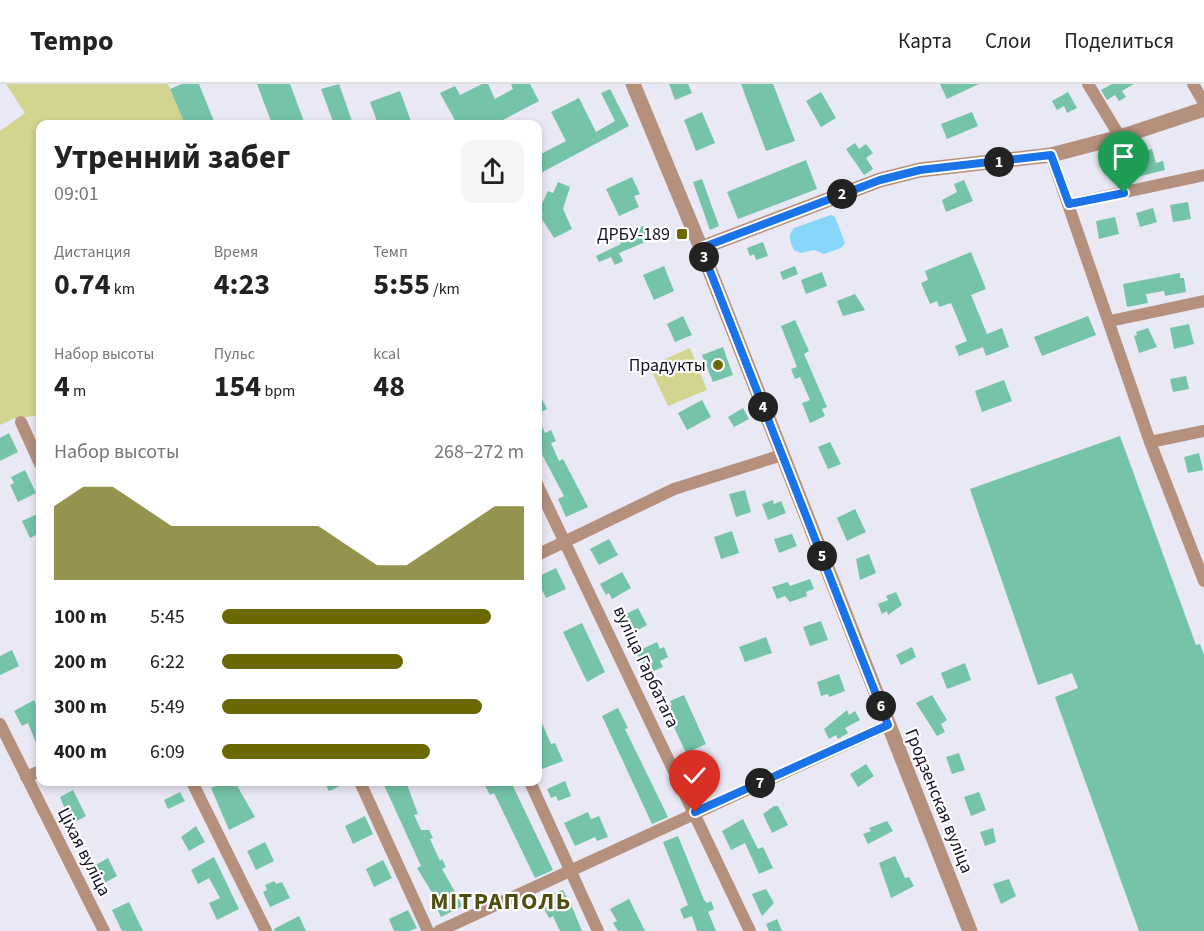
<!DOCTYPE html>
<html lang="ru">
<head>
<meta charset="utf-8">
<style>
  body { margin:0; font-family:"Source Sans 3",sans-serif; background:#f6f6f6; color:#222; height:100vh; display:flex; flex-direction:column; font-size:22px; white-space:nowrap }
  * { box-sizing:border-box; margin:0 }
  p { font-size:20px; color:#767676 }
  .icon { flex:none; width:33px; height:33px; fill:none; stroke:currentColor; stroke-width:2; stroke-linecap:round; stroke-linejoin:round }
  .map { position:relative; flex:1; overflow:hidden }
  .side { position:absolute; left:36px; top:36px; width:506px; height:666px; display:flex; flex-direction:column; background:#fff; border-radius:12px; box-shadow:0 3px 9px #0003 }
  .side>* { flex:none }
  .pin { position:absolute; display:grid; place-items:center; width:51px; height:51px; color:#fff; margin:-62px -26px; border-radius:50% 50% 50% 0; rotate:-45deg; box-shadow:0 0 6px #0007 }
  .pin .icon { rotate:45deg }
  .km { position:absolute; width:30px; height:30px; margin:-15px; border-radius:50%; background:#222; color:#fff; font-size:16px; line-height:30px; text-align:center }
  .round { display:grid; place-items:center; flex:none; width:63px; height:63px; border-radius:12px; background:#f6f6f6 }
  .summary { display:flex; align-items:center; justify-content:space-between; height:102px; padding:0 18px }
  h1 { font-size:33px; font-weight:700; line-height:45px }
  .stats { display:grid; grid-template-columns:repeat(3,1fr); gap:9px; height:102px; padding:6px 18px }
  .stats div { display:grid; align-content:center }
  .stats b { font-size:30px; font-weight:700 }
  .stats small { font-size:16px; font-weight:400 }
  .stats p { font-size:16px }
  .chart { height:168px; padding:12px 18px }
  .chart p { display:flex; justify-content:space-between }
  .chart svg { width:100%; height:108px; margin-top:6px; fill:#696804; opacity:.7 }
  ul { padding:0 18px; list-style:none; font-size:20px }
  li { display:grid; grid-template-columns:96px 72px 1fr; align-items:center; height:45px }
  li i { height:15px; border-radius:8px; background:#696804 }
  header { display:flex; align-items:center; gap:36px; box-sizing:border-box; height:84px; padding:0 30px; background:#fff; border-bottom:2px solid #e0e0e0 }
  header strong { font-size:28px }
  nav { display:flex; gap:33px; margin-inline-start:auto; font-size:21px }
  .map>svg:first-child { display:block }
  .green { fill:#d2d490 }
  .water { fill:#88d6fb }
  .building { fill:#75c3a8 }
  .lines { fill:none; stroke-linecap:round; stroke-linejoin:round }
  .minor { stroke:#b4907d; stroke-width:12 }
  .tertiary { stroke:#b4907d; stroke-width:15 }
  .route-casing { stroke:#fff; stroke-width:12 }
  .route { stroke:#1a73e8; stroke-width:8 }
  .poi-dot { fill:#696804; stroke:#fff; stroke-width:2 }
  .labels { text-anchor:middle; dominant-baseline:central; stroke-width:4.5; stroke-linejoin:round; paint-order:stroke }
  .poi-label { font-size:18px; fill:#151128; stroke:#fff; text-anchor:end }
  .street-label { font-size:18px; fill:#151128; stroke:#fff }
  .district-label { font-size:24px; font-weight:bold; letter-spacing:1.5px; fill:#4e4e11; stroke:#fff }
</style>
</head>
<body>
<header>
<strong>Tempo</strong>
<nav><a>Карта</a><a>Слои</a><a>Поделиться</a></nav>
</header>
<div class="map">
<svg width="1204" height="847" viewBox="0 0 1204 847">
  <rect width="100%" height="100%" fill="#e9e8f5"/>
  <path class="green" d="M6 0H168L185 40H40V331L13 335 0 341V47L25 29Z
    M690 264 707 306 668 322 649 282Z"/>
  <path class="water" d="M831 131 835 133 845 159 841 164 824 170 814 166 801 169 794 166C790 158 787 152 794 144Z"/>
  <path class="building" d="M182 0H199L215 40H185L170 5Z
    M257 0H290L305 40H272Z
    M339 0 353 40H334L321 5Z
    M482 0H488L495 15 513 5 511 0H530L539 17 495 40H457L440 9 455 2 460 11Z
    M669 0H688L692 9 675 16Z
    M741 0H773L795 57 766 67Z
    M940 0H979L947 15Z
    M1112 0H1134L1122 7 1126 13 1119 17 1115 11 1107 16 1101 6Z
    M610 5 629 42 537 91V72L566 57 551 28 579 14 596 48 615 37 601 9Z
    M400 7 412 40H378L370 18Z
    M821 8 836 34 821 43 806 17Z
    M1068 8 1077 24 1067 29 1064 22 1057 26 1052 17Z
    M702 28 715 59 696 67 684 36Z
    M972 28 978 42 947 55 941 40Z
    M855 59 859 65 866 60 873 69 866 74 873 85 864 91 846 65Z
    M1152 65 1156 79 1163 77 1165 86 1137 93 1131 71Z
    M806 76 817 105 738 135 727 108Z
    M632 93 640 110 634 112 639 123 619 132 606 105Z
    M702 95 719 142 710 146 693 98Z
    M964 96 973 117 946 128 942 116 957 108 954 100Z
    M558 98 570 103 563 125 572 145 554 154 540 132 543 131 540 124 548 107 553 109Z
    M1188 118 1191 135 1173 138 1170 121Z
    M1153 124 1157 138 1140 143 1136 129Z
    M1115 133 1119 150 1099 155 1096 137Z
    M643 142 650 156 619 169 623 177 615 181 611 173 599 178 596 172 621 160 617 153Z
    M763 158 768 172 756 176 754 170 750 172 747 164Z
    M971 168 986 205 971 211 987 250 1002 244 1009 263 986 272 983 263 959 272 955 262 967 257 951 219 939 223 937 217 930 220 921 199 928 196 925 187Z
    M664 182 674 207 654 216 643 191Z
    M795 182 798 190 783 196 780 188Z
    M822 188 827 202 806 210 801 196Z
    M1180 189V194H1184L1186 208 1165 212 1164 207 1146 210 1148 219 1127 223 1123 200Z
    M855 210 865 226 843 232 837 217Z
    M683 232 692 251 675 258 667 240Z
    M1088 232 1096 251 1042 272 1034 253Z
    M795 236 809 267 804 270 827 323 822 325 825 332 810 339 802 319 810 316 800 293 795 295 791 285 797 283 781 242Z
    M1189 240 1194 260 1174 265 1170 244Z
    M1148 244 1157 263 1139 269 1134 252 1137 251 1136 248Z
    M723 263 733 291 713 298 702 271Z
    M1186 292 1189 305 1173 308 1170 295Z
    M1004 296 1012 317 982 328 975 307Z
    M537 305 547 325 537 330Z
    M702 316 711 333 687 346 678 329Z
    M743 324 749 335 734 343 728 333Z
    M537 331 545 349 551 346 556 357 551 359 559 377 563 375 588 423 566 433 558 415 564 412 537 361Z
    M9 349 18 368 0 377V354Z
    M1120 352 1196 561 1200 560 1204 571V847H1139L1055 613 1078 604 1072 589 1038 601 970 405Z
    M830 358 841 380 828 385 818 363Z
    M1199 369 1203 386 1188 389 1184 373Z
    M25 386 36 409 18 418 10 401 14 399 11 393Z
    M745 406 751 428 736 433 729 410Z
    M773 416 774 420 781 417 786 429 768 436 762 420Z
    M855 425 866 448 847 457 837 434Z
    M40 429V449L30 454 22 437Z
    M732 447 739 469 721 475 714 453Z
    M792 450 797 462 779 469 774 455Z
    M609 455 618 471 599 481 590 465Z
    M869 470 876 489 860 496 856 475Z
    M556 484 566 505 546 514 542 506 537 508V493Z
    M622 488 631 504 612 515 609 509 606 511 600 500Z
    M810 495 814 505 806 508 807 512 790 518 785 512 777 515 772 503 788 498 790 502Z
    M896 508 902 521 888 531 887 527 882 530 878 520 888 516 886 512Z
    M638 524 647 541 629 551 620 533Z
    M821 537 828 556 810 562 803 543Z
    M582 539 605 588 587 598 563 548Z
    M766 553 772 569 745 578 739 563Z
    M657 558 660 565 664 563 668 573 660 577 663 583 647 590 636 568Z
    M912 563 916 573 901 581 896 571Z
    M12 566 19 582 0 591V572Z
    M965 579 971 596 947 605 941 589Z
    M839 590 845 607 829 613 828 610 821 612 817 598Z
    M684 611 706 660 686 669 665 624 672 621 670 617Z
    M932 611 947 636 941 640 945 648 937 652 916 619Z
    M34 616 40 629V669L28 639 22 642 14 627Z
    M618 624 628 644 625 645 668 733 652 740 602 632Z
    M847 626 849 631 855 627 860 636 845 644 848 649 838 655 836 651 829 655 824 645Z
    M537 628 551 660 555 659 563 677 542 685 537 672Z
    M959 669 965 686 952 690 946 673Z
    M714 679 720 694 713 697 715 703 704 708 695 688Z
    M866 680 874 692 858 703 850 690Z
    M565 697 571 712 558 717 556 712 551 714 547 705Z
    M225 698H235L255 733 229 746 211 704Z
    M324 698H349L329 707Z
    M393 698H406L418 730 414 731 421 746H429L433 754 430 755 440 777 442 775 446 783 442 785 463 822 441 833 433 816 436 815 417 784 421 782 384 701Z
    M483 698H511L553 786 535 794 494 709 490 711Z
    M73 706 86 732 71 740 60 713Z
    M180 708 185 717 168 725 164 716Z
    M979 708 986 726 971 732 964 713Z
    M774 722H778L788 741 772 749 763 730Z
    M588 728 591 735 599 732 608 753 597 757 595 753 575 762 564 739Z
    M365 732 373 750 353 760 345 742Z
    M743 735 758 765 763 763 773 784 759 790 745 759 731 766 722 747Z
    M887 737 893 747 868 760 863 750 871 747 869 744Z
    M196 742 205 758 189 767 181 753Z
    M993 744 996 758 985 762 980 748Z
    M678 752 704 816 707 819 711 817 714 825 708 828 716 847H697L692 832 684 835 680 825 688 821 663 758Z
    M265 758 274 777 256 786 247 767Z
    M895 772 905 794 909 793 914 802 891 814 879 779Z
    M214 773 239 825 217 836 209 819 220 814 209 794 198 800 191 786Z
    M108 774 117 792 101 801 92 783Z
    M383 776 392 794 374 803 366 785Z
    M1009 795 1016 812 1001 820 993 800Z
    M274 797 276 800 282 798 290 814 270 823 263 808 267 806 265 801Z
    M766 805 774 819 762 832 752 810Z
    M563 806 572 823 582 847H560L553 832 549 834 541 818 549 814 548 811Z
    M629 815 645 847H618L613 839 617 837 610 825Z
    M129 818 143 847H122L112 826Z
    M408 826 417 844 409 847H394L389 835Z
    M299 832 306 847H274V845Z
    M777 835 782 847H769L766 840Z"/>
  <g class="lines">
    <path class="minor" d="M1088 0 1120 53
      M1193 0 1204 19
      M1051 71 1150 358 1204 497
      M1069 120 1204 91
      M1110 237 1204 217
      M21 338 40 380
      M1150 358 1204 347
      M537 400 750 847
      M537 471 674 405 782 371
      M0 640 104 847
      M26 693 40 687
      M192 698 266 847
      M360 698 428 847
      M530 698 598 847
      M439 847 888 641"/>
    <path class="tertiary" d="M633 0 701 164 970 847
      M701 164 880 96 920 86 1051 71 1120 53 1204 25"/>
  </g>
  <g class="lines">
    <g class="route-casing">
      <path id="route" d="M695 728 888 641 701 164 880 96 920 86 1051 71 1069 120 1124 109"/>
    </g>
    <use href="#route" class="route"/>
  </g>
  <g class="poi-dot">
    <rect x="676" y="144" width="12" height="12" rx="3"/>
    <circle cx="718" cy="281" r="6"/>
  </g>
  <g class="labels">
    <g class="poi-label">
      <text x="670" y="150">ДРБУ-189</text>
      <text x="706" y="281">Прадукты</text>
    </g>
    <g class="street-label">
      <text transform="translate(646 583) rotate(65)">вуліца Гарбатага</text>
      <text transform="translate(939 717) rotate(68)">Гродзенская вуліца</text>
      <text transform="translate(84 768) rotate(63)">Ціхая вуліца</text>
    </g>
    <g class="district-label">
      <text x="501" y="817">МІТРАПОЛЬ</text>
    </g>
  </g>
</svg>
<div class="pin" style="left:1124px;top:109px;background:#1e9e55"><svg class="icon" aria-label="arrive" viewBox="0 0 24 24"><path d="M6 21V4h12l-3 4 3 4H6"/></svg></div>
<div class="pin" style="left:695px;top:728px;background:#d93025"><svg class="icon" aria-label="check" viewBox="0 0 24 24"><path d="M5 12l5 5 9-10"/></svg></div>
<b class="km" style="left:999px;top:78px">1</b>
<b class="km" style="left:842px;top:110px">2</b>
<b class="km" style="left:704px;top:173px">3</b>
<b class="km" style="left:763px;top:323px">4</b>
<b class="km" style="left:822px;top:472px">5</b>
<b class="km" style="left:881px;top:622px">6</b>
<b class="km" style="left:760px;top:699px">7</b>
<section class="side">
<div class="summary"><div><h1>Утренний забег</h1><p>09:01</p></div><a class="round"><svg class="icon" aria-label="share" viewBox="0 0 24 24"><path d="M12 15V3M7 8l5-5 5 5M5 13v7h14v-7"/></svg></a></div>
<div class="stats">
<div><p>Дистанция</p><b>0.74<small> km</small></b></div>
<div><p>Время</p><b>4:23</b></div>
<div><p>Темп</p><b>5:55<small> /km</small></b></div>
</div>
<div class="stats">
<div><p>Набор высоты</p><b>4<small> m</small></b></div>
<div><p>Пульс</p><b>154<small> bpm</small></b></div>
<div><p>kcal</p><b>48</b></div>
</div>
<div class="chart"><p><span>Набор высоты</span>268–272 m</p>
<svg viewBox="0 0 160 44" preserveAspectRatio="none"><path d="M0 44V14L10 6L20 6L30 14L40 22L50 22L60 22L70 22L80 22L90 22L100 30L110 38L120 38L130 30L140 22L150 14L160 14V44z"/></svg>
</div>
<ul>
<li><b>100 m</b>5:45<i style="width:89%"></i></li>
<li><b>200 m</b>6:22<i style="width:60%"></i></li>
<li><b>300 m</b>5:49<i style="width:86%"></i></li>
<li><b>400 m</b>6:09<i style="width:69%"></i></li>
</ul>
</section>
</div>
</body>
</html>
